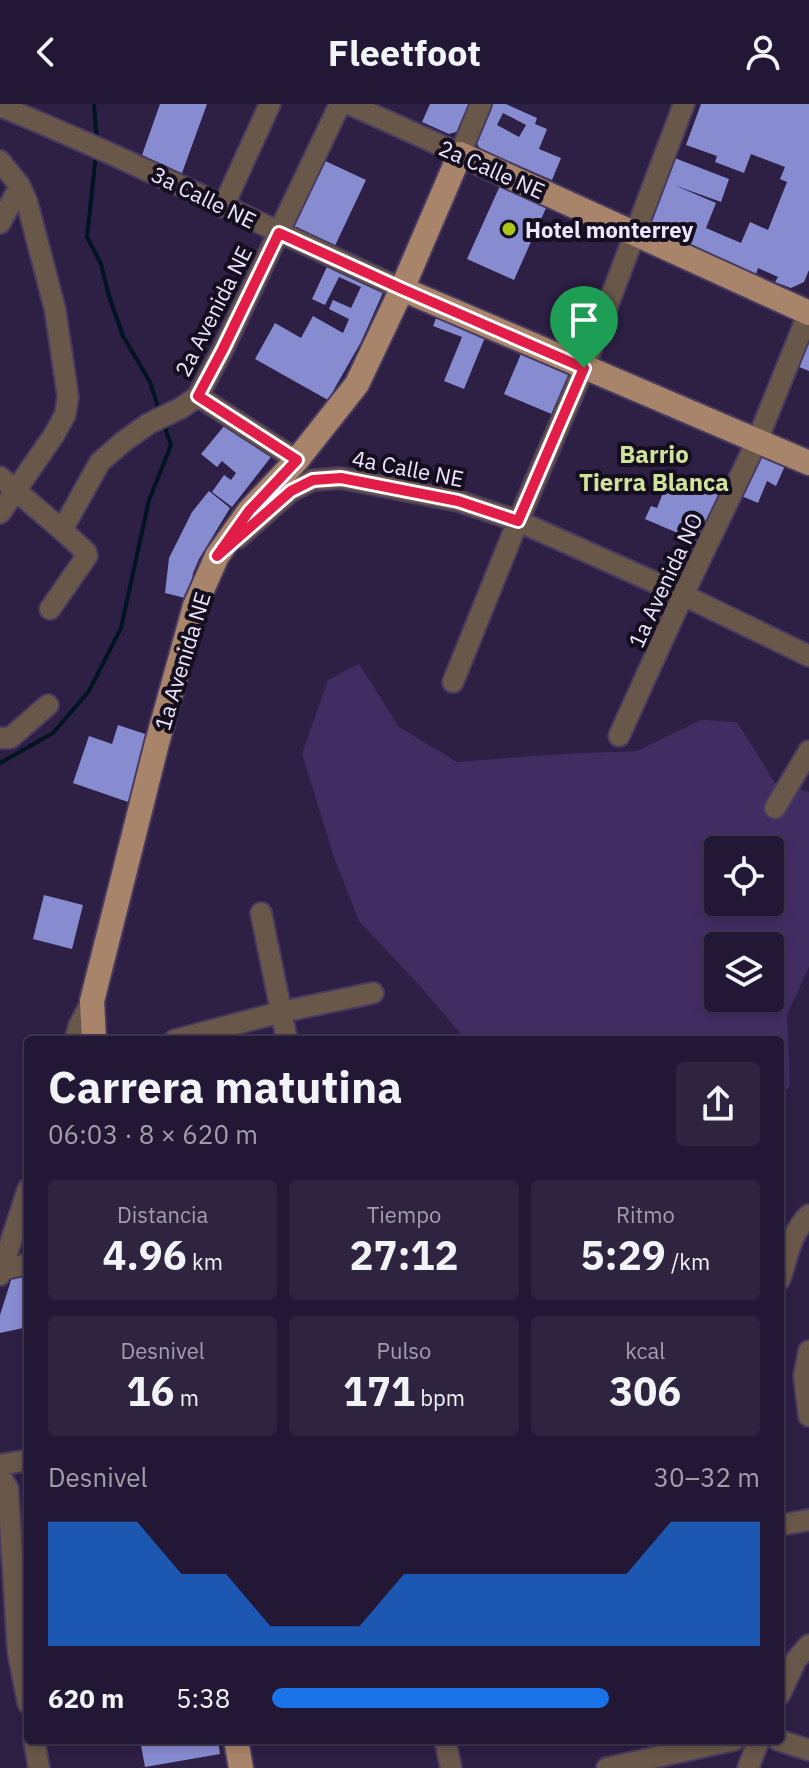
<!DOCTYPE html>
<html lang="es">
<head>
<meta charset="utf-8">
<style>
  body { margin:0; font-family:"IBM Plex Sans",sans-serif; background:#2e2440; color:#f1f3f6; height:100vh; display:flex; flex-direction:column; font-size:30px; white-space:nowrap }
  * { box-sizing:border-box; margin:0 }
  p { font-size:26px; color:#a29fac }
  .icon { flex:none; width:44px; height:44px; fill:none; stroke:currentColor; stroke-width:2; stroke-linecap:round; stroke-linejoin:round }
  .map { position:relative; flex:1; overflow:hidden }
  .sheet { position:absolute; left:24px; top:932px; width:760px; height:708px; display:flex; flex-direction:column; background:#221734; border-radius:8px; box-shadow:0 4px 12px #0003,0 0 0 2px #3f364f }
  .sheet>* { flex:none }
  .tools { position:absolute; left:704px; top:732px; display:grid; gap:16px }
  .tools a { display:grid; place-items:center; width:80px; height:80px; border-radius:8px; background:#221734; box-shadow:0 4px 12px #0003,0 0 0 2px #3f364f; font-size:40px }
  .pin { position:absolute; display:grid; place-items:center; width:68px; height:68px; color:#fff; margin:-82px -34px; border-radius:50% 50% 50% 0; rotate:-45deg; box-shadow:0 0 8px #0007 }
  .pin .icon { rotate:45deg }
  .round { display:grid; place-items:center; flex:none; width:84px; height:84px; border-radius:8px; background:#2e2440 }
  .overview { display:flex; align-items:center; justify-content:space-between; height:136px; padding:0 24px }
  h1 { font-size:44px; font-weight:700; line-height:60px }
  .stats { display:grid; grid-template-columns:repeat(3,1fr); gap:12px; height:136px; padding:8px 24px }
  .stats div { display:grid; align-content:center; border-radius:8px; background:#2e2440; text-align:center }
  .stats b { font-size:40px; font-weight:700 }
  .stats small { font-size:22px; font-weight:400 }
  .stats p { font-size:22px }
  .chart { height:224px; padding:16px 24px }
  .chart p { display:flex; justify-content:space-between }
  .chart svg { width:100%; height:144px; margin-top:8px; fill:#1a73e8; opacity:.7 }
  ul { padding:0 24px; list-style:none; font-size:26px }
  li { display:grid; grid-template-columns:128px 96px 1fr; align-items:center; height:60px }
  li i { height:20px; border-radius:10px; background:#1a73e8 }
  header { display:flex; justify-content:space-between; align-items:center; height:104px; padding:0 24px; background:#221734; font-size:36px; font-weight:700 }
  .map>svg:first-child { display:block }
  .green { fill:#422d63; fill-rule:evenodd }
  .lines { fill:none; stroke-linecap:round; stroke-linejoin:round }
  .stream { stroke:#001422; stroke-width:4 }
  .building { fill:#878cd1; fill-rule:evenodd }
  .minor-casing { stroke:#493b5f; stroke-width:24 }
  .major-casing { stroke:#493b5f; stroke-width:28 }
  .minor { stroke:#69584a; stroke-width:20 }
  .major { stroke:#a8856a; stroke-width:24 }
  .route-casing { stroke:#fff; stroke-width:16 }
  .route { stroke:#e11d48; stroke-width:10 }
  .poi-dot { fill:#aac718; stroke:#140e1e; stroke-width:3 }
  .labels { text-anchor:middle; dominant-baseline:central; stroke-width:8; stroke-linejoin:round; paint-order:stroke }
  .street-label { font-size:22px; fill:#ede6ff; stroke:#140e1e }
  .poi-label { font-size:22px; font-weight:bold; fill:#ede6ff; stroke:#140e1e; text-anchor:start }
  .neighbourhood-label { font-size:24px; font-weight:bold; fill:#d1e398; stroke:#140e1e }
</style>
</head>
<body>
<header><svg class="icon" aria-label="back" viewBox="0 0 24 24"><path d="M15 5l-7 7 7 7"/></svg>Fleetfoot<svg class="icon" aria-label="person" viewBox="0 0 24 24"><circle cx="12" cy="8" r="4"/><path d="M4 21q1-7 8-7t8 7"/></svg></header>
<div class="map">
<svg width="809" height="1664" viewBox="0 0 809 1664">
  <rect width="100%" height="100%" fill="#2e1f45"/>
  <path class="green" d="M359 560 399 623 457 658 562 650 637 647 701 616 737 618 775 679 809 688V863L787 911 790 982 780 992V936H466L422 884 359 817 335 756 302 650 328 576ZM718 746H770V798H718ZM718 842H770V894H718Z"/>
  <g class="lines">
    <path class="stream" d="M94 0 97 37
      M96 50 87 133 101 160 109 192 123 232 150 278 160 309
      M0 659 53 629 89 587 121 524 149 396 171 341 164 321"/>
  </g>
  <path class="building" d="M160 0H207L182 69 141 54Z
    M430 0H471L459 27 449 30 422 18Z
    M488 0H506L537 14 535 20 547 25 539 45 561 54 552 76 480 45 473 33ZM503 9 526 21 519 33 497 21Z
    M701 0H809V166L804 178 791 184 775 178 778 173 758 164 756 170 642 122 672 53 729 75 721 98 674 81 716 99 706 124 741 139 750 118 768 126 787 78 780 75 785 63 751 50 744 69 715 58 717 52 686 41Z
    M321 55 366 76 332 148 287 127Z
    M503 75 550 95 514 176 467 155Z
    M331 154 385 184 361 238 328 296 255 255 275 219 301 234 313 212 343 229 349 215 329 205 333 196 351 204 361 183 339 173 325 201 312 195Z
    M439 207 488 226 464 285 444 277 462 233 433 222Z
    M809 234V267L792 260Z
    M521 250 570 270 554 311 504 290Z
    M230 315 270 347 271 353 232 403 212 388 224 371 231 376 236 369 222 357 217 363 201 350Z
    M759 343 788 355 776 382 767 377 758 399 739 391Z
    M685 376 721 392 701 439 645 415 651 402 657 404 665 384 679 390Z
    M209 387 230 404 199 455 193 469 189 495 165 489 169 454 192 408Z
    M118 621 154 633 131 699 73 679 89 632 112 640Z
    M44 791 83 801 72 845 33 835Z
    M28 1167V1223L0 1229V1211L13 1170Z
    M140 1636H218L220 1650 145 1663Z"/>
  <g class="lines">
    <g class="minor-casing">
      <path id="minor" d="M349 0 460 50 481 0
        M0 2C136 58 268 124 402 185
        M0 57 20 82 27 98 55 205 68 293 65 311 54 331 0 409
        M223 103 270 0
        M0 119 20 82
        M198 292 297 356
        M0 373 62 426 100 358 123 338 148 320 181 304 198 292 223 245 340 0
        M238 434 291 387 313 376 341 374 458 397 518 417 683 491 809 552
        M50 505 87 452 86 448 62 426
        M453 578 518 417 584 264 684 0
        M619 632 683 491 757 337 809 208
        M0 634H10L48 601
        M775 704 809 647
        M261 809 287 936
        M75 936 79 922 92 897
        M175 936 281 908 373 889
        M1 1166 28 1160
        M0 1171 28 1085
        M780 1175C788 1151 791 1129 809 1111
        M809 1247 804 1272 809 1312
        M0 1361 28 1356
        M0 1371 8 1385 18 1547 28 1599
        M780 1421 809 1416
        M780 1590 796 1556 809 1541
        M34 1636 39 1664
        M445 1636 451 1664
        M778 1636 809 1646
        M607 1664 734 1636
        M748 1664 759 1636"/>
    </g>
    <g class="major-casing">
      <path id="major" d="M402 185 809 359
        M94 936 92 897 157 639 195 502 217 452 249 407 297 356 357 280 402 185 460 50 809 209
        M236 1636 241 1664"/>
    </g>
    <use href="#minor" class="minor"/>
    <use href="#major" class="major"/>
  </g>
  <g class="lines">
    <g class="route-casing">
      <path id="route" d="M279 129 402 185 584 264 518 417 458 397 341 374 313 376 291 387 217 452 249 407 297 356 198 292 223 245Z"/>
    </g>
    <use href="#route" class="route"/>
  </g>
  <circle class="poi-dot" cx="509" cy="125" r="8"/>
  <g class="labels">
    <g class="street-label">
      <text transform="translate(492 65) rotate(24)">2a Calle NE</text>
      <text transform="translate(204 93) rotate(26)">3a Calle NE</text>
      <text transform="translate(213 207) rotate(-63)">2a Avenida NE</text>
      <text transform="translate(408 364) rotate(11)">4a Calle NE</text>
      <text transform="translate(665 476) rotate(-65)">1a Avenida NO</text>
      <text transform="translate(182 557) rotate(-73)">1a Avenida NE</text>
    </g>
    <g class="poi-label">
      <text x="525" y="125">Hotel monterrey</text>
    </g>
    <g class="neighbourhood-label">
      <text x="654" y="350">Barrio<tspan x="654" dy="28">Tierra Blanca</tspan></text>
    </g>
  </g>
</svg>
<div class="tools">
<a><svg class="icon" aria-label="locate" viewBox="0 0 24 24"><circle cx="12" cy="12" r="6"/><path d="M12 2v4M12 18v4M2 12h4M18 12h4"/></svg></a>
<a><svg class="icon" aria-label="layers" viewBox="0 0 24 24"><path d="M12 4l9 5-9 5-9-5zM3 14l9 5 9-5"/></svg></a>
</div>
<div class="pin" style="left:584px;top:264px;background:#1e9e55"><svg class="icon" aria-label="arrive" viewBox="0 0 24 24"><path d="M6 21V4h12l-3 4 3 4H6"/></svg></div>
<section class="sheet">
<div class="overview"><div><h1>Carrera matutina</h1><p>06:03 · 8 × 620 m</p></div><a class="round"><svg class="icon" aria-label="share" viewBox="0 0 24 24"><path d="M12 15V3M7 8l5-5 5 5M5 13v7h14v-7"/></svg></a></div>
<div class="stats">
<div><p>Distancia</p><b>4.96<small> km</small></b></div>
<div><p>Tiempo</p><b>27:12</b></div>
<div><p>Ritmo</p><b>5:29<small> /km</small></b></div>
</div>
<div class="stats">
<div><p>Desnivel</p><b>16<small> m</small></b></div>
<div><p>Pulso</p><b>171<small> bpm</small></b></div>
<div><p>kcal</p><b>306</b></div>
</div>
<div class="chart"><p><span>Desnivel</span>30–32 m</p>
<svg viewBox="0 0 160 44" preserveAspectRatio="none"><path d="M0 44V6L10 6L20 6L30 22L40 22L50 38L60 38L70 38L80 22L90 22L100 22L110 22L120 22L130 22L140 6L150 6L160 6V44z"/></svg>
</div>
<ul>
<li><b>620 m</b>5:38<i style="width:69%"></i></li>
</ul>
</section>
</div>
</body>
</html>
